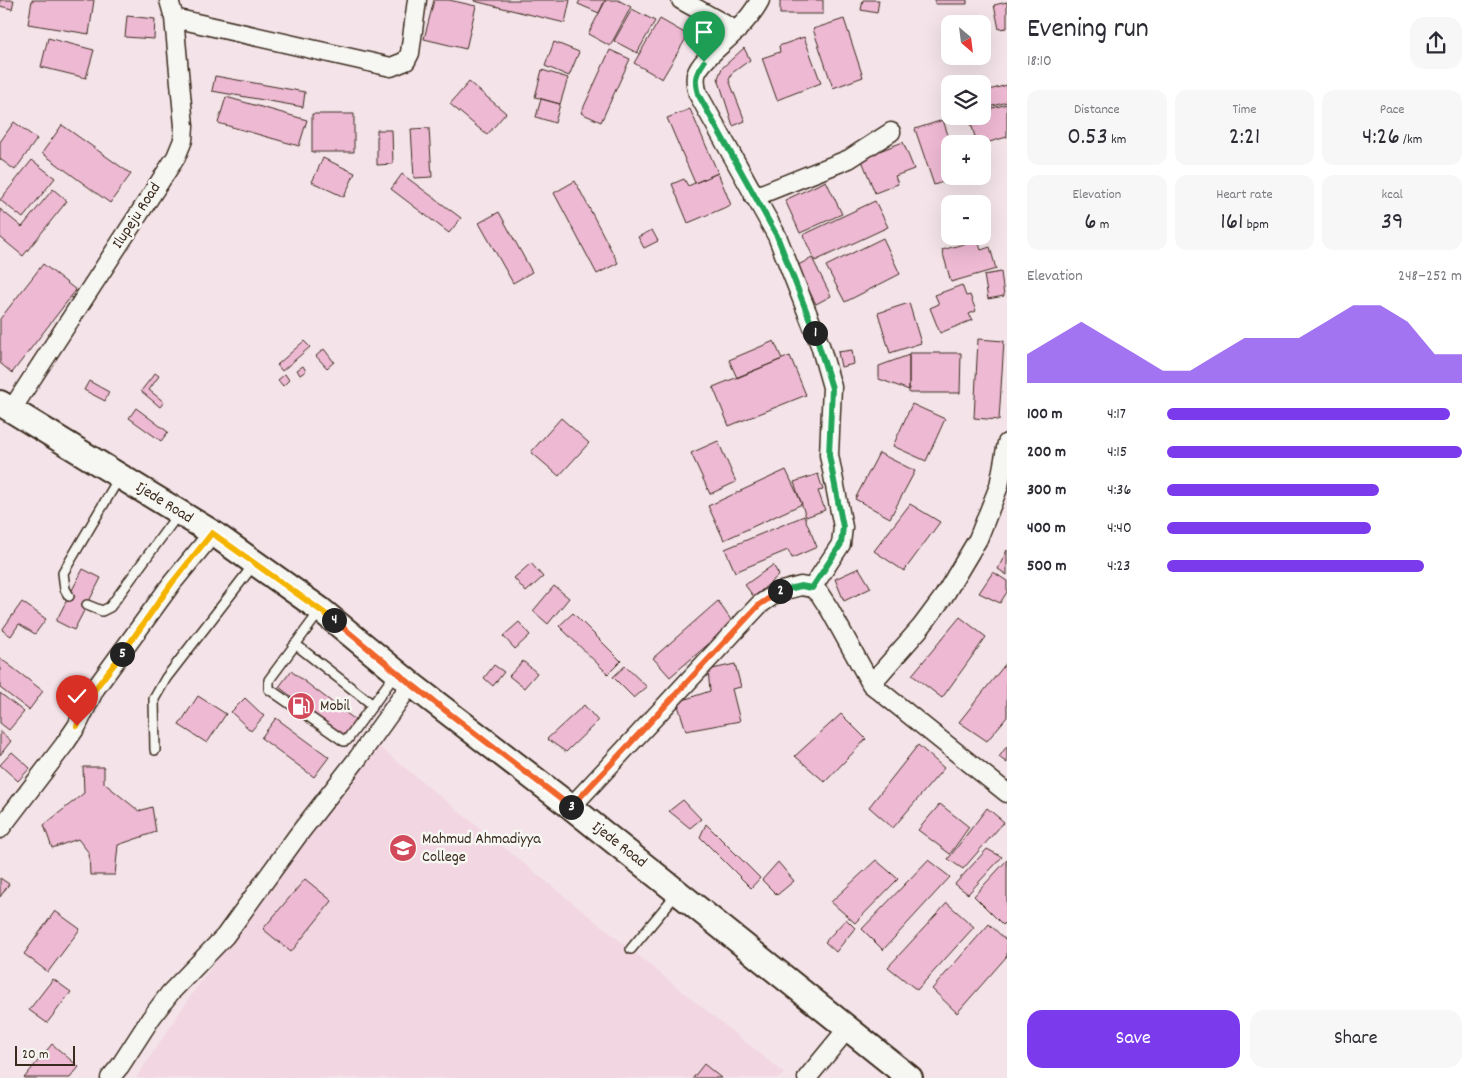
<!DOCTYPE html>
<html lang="en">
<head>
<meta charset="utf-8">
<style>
  body { margin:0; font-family:Dekko,sans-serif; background:#f7f7f7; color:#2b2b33; height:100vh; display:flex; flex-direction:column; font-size:19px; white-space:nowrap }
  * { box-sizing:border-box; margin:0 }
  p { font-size:16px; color:#7c7c81 }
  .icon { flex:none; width:28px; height:28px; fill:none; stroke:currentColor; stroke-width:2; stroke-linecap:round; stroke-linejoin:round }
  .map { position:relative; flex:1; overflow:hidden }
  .sheet { display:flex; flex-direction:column; background:#fff; width:475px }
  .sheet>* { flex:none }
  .needle { width:32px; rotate:152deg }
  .controls { position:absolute; left:941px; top:15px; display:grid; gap:10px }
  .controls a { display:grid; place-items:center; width:50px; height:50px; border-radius:10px; background:#fff; box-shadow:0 5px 20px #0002; font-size:25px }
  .scale { position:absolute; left:15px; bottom:12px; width:60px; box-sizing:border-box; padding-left:5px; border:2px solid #3b2a1e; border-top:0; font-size:14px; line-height:18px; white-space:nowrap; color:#3b2a1e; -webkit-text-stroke:4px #f6f6f2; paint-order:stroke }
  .pin { position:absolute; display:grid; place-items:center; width:42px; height:42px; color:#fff; margin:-51px -21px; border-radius:50% 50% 50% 0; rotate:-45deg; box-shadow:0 0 5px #0007 }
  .pin .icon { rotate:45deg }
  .km { position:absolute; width:25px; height:25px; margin:-12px; border-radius:50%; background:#222; color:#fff; font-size:14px; line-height:25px; text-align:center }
  .round { display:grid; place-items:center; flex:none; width:52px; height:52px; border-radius:15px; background:#f7f7f7 }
  .overview { display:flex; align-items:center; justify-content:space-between; height:85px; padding:0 20px }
  h1 { font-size:28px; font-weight:600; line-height:38px }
  .stats { display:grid; grid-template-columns:repeat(3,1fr); gap:8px; height:85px; padding:5px 20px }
  .stats div { display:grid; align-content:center; border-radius:12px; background:#f7f7f7; text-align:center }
  .stats b { font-size:25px; font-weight:600 }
  .stats small { font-size:14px; font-weight:400 }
  .stats p { font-size:14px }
  .chart { height:140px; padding:10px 20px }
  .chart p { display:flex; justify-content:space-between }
  .chart svg { width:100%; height:90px; margin-top:5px; fill:#7c3aed; opacity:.7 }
  .primary-button { display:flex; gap:10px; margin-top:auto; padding:10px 20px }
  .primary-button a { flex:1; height:58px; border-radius:15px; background:#7c3aed; color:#fff; font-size:20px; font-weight:600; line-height:58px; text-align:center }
  .primary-button a+a { background:#f7f7f7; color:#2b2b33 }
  ul { padding:0 20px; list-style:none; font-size:16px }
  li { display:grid; grid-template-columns:80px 60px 1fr; align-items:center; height:38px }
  li i { height:12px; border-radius:6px; background:#7c3aed }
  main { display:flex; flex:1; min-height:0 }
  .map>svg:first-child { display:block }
  .built { fill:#f2d7e2 }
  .building { fill:#eeb9d3; stroke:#3b2a1e }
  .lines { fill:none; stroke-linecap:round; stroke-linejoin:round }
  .service-casing { stroke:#3b2a1e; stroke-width:12 }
  .minor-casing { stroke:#3b2a1e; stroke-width:21 }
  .secondary-casing { stroke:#3b2a1e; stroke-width:28 }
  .service { stroke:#f6f6f2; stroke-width:9 }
  .minor { stroke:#f6f6f2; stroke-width:18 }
  .secondary { stroke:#f6f6f2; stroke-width:24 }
  .split-1-casing { stroke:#fff; stroke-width:10 }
  .split-2-casing { stroke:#fff; stroke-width:10 }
  .split-3-casing { stroke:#fff; stroke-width:10 }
  .split-4-casing { stroke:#fff; stroke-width:10 }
  .split-5-casing { stroke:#fff; stroke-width:10 }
  .split-6-casing { stroke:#fff; stroke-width:10 }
  .split-1 { stroke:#22a559; stroke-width:6 }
  .split-2 { stroke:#22a559; stroke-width:6 }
  .split-3 { stroke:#f0652b; stroke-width:6 }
  .split-4 { stroke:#f0652b; stroke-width:6 }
  .split-5 { stroke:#f5b400; stroke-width:6 }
  .split-6 { stroke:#f5b400; stroke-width:6 }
  .labels { text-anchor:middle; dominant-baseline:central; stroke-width:5; stroke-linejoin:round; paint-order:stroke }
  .street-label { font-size:16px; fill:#3b2a1e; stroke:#f6f6f2 }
  .poi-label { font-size:16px; fill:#3b2a1e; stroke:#f6f6f2; text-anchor:start }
</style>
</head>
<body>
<main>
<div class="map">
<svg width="1007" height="1078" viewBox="0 0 1007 1078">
  <rect width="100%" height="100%" fill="#f4e4e9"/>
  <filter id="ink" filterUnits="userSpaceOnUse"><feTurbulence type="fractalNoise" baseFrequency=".02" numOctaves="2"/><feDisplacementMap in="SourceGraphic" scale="10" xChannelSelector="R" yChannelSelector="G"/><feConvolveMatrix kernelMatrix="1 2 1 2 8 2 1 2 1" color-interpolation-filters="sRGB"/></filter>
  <g filter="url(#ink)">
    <path class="built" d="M378 746 784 1073 780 1078H136L198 985Z"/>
    <path class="building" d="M0 0H14L12 9 0 6Z
      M32 0H94L89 34 28 24Z
      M434 0H449L476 6 466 49 424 39Z
      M474 0H570L565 23 474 1Z
      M580 0H605L599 13 578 4Z
      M606 0H618L631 7 610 46 588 34Z
      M780 0H823V14H780Z
      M863 0H879L877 13 861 10Z
      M935 0H967V4H935Z
      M1007 2V28L999 29 994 5Z
      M632 9 655 21 637 53 614 41Z
      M127 16 155 19 154 39 125 37Z
      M660 19 688 35 662 79 634 63Z
      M844 19 863 77 833 88 813 29Z
      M804 37 821 83 777 100 762 58 780 52 779 46Z
      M48 38 94 50 86 78 41 67Z
      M554 42 579 52 569 76 545 66Z
      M744 48 750 60 732 73 729 80 745 121 733 126 718 78 722 68Z
      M610 50 630 59 601 122 581 113Z
      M542 70 568 78 560 104 535 97Z
      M215 76 305 92 303 107 212 91Z
      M469 82 506 113 487 135 450 104Z
      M1007 85V102L982 109V92Z
      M226 97 307 120 299 146 218 123Z
      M541 99 560 104 555 123 536 117Z
      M1007 104V137L982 144H977L969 116H982V111Z
      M690 109 718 173 695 183 667 118Z
      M312 114H354V152H312Z
      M943 120 951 144 950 176H960L934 185 915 129Z
      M14 122 37 139 15 170 0 159V142Z
      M62 125 131 174 110 203 42 153Z
      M429 128 432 177 414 178 411 129Z
      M377 130H392L393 164 377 165Z
      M903 142 914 169 895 176 898 184 875 193 861 158Z
      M323 158 355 173 344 197 312 182Z
      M32 160 55 178 23 218 0 200Z
      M718 173 731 205 688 223 672 184 684 179 688 186Z
      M402 174 461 218 449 233 391 189Z
      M575 181 618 263 597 274 554 193Z
      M826 181 842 214 800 233 785 200Z
      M53 189 67 201 23 256 0 237V209L22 227Z
      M875 201 888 227 815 261 803 235Z
      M499 212 532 272 513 283 479 223Z
      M652 230 658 241 644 248 638 237Z
      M883 238 900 274 845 302 826 266Z
      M978 240 981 250 990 247 996 269 951 282 942 250Z
      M812 258 831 296 816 304 796 266Z
      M43 264 76 290 12 373 0 363V319Z
      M1001 272 1004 296 988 299 984 275Z
      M962 285 966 296 970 295 976 311 969 314 972 320 940 333 930 308 939 304 935 295Z
      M909 303 921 343 890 353 878 313Z
      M978 339 1004 341 999 420 974 418Z
      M304 341 310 347 282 371 277 365Z
      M774 341 782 359 737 378 729 360Z
      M324 349 334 362 327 368 316 356Z
      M852 350 854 364 841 367 838 352Z
      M909 353H961L960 393H909Z
      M909 355V390L879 379V366Z
      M790 356 806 395 729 426 713 387Z
      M303 366 306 371 300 375 297 370Z
      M155 373 159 376 149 390 164 402 160 407 141 391Z
      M285 374 289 380 283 386 278 380Z
      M89 381 109 392 105 401 84 390Z
      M912 404 945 419 926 461 893 446Z
      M136 408 168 432 161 441 129 418Z
      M561 418 589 443 559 476 531 452Z
      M718 441 736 482 710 494 691 453Z
      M879 453 915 471 890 518 855 499Z
      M786 470 802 504 724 540 708 506Z
      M818 474 823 490 818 491 825 510 806 517 794 482Z
      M910 504 940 522 904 571 874 551Z
      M804 516 817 547 792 558 788 550 735 572 725 549Z
      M1007 550V575L998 569Z
      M531 563 543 577 526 592 514 578Z
      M773 565 779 575 754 597 745 585Z
      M859 568 871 588 844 601 835 579Z
      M83 569 101 578 74 630 56 621Z
      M993 572 1007 581V592L1000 603 979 593Z
      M554 586 569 598 548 624 533 611Z
      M718 601 733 623 670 677 653 658Z
      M22 602 46 619 35 634 19 624 11 636 2 630Z
      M573 613 621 661 608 674 559 626Z
      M960 617 986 637 942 698 912 675Z
      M519 622 530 635 515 649 503 636Z
      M0 658 43 691 29 710 0 688Z
      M523 661 537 673 524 688 509 676Z
      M1007 662V717L987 741 959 722Z
      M735 664 741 687 732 689 740 721 686 731 677 702 710 691 708 670Z
      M494 665 504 672 493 686 484 678Z
      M625 666 647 687 634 698 613 677Z
      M291 671 358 722 345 738 279 687Z
      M0 693 24 712 9 730 0 723Z
      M198 696 226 714 207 743 179 725Z
      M245 698 264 716 251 731 231 712Z
      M584 705 598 721 566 752 547 739Z
      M841 714 866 739 825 782 795 756Z
      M276 718 329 757 314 777 261 738Z
      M0 731 11 741 0 755Z
      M918 745 944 768 893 828 869 807Z
      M1007 746V763L999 757Z
      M12 752 30 768 18 781 0 765Z
      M83 767H104V783L139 811 152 807 156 832 118 845 115 875H90L89 853 78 839 52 848 44 825 84 793Z
      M683 800 701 819 690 828 669 811Z
      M940 804 969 827 950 854 918 830Z
      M987 808 1004 822 963 869 948 859Z
      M706 824 760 878 751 888 700 837Z
      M987 849 1002 857 968 894 955 884Z
      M876 860 898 879 855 923 831 902Z
      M928 860 950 877 883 950 862 929Z
      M1007 860V921L1003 925 974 896Z
      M778 862 794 881 777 895 762 880Z
      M0 878 9 884 0 897Z
      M305 879 332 901 291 952 263 929Z
      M947 903 974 927 917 990 888 967Z
      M55 911 80 929 48 972 24 954Z
      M846 919 855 928 836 952 825 942Z
      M989 924 1007 941V956L957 1013 932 989Z
      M53 979 71 992 47 1023 29 1010Z
      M52 1044 79 1067 70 1078H24Z
      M704 1064 721 1078H693Z"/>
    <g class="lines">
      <g class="service-casing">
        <path id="service" d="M69 596 65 589 63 573 119 478
          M87 605 102 611 110 607 179 513
          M320 611 269 680V689L344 741 347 740 397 672
          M295 644 373 705
          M155 750 154 699 166 678 255 563
          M631 949 678 892"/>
      </g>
      <g class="minor-casing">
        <path id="minor" d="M681 0 737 31
          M760 0C754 12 745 22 736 31 725 43 700 60 696 75 695 82 696 88 698 94L777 236 820 345 832 387 829 455 843 527 841 544 812 588
          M174 18 391 67 406 61 410 53 417 0
          M754 197 849 159 891 132
          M12 409 176 157 183 140 184 126 174 18 169 0
          M871 684 921 627 944 596 978 539 999 486 1007 443
          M571 807 759 605 778 592 801 586 812 588 819 593 830 610 871 684 1007 793
          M0 829 64 745 77 726 95 689 172 583 213 533
          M110 1078 120 1066 151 1018 170 993 225 936 298 835 358 758 411 684
          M807 1078 848 1028"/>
      </g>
      <g class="secondary-casing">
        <path id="secondary" d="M0 403 213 533 321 610 411 684 571 807 910 1078"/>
      </g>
      <use href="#service" class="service"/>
      <use href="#minor" class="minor"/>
      <use href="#secondary" class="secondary"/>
    </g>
  </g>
  <g class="lines" filter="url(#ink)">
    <g class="split-1-casing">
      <path id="split-1" d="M704 62C695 75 694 80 698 94L777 236 815 333"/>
    </g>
    <g class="split-2-casing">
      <path id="split-2" d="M780 591 801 586 812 588 841 544 843 527 829 455 832 388 815 333"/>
    </g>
    <g class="split-3-casing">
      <path id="split-3" d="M571 807 759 605 780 591"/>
    </g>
    <g class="split-4-casing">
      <path id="split-4" d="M334 620 411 684 571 807"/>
    </g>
    <g class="split-5-casing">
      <path id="split-5" d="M122 654 172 583 212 533 334 620"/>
    </g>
    <g class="split-6-casing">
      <path id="split-6" d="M77 726 95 689 122 654"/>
    </g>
    <use href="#split-1" class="split-1"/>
    <use href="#split-2" class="split-2"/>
    <use href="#split-3" class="split-3"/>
    <use href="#split-4" class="split-4"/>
    <use href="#split-5" class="split-5"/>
    <use href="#split-6" class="split-6"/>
  </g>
  <defs>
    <g id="fuel-disc" transform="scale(1.4375)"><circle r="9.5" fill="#d1495b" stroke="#f6f6f2"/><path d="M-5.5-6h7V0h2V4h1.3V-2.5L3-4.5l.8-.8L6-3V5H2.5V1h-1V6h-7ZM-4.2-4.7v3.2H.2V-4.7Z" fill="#fff"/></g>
    <g id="school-disc" transform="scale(1.4375)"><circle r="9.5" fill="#d1495b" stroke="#f6f6f2"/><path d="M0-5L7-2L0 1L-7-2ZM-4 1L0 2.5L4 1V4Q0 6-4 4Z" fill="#fff"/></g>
  </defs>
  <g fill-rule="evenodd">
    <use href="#fuel-disc" x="301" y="706"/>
    <use href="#school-disc" x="403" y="848"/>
  </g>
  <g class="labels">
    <g class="street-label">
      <text transform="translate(137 216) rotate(-57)">Ilupeju Road</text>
      <text transform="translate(164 503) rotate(32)">Ijede Road</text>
      <text transform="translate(619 845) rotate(38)">Ijede Road</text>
    </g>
    <g class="poi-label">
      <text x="320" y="706">Mobil</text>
      <text x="422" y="839">Mahmud Ahmadiyya<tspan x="422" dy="18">College</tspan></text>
    </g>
  </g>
</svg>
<div class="controls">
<a><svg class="needle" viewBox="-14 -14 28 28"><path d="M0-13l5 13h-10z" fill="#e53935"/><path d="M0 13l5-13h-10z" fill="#7c7c81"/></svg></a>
<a><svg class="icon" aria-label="layers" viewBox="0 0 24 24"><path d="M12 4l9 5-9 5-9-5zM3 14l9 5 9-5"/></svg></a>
<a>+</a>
<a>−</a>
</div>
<div class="scale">20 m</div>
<div class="pin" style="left:704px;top:62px;background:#1e9e55"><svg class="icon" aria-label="arrive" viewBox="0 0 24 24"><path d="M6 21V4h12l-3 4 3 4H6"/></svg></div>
<div class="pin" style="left:77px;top:726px;background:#d93025"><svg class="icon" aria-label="check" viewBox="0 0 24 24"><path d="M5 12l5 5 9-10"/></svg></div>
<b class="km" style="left:815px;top:333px">1</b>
<b class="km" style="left:780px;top:591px">2</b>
<b class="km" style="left:571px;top:807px">3</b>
<b class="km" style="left:334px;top:620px">4</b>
<b class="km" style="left:122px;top:654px">5</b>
</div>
<section class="sheet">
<div class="overview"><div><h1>Evening run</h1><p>18:10</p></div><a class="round"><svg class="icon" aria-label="share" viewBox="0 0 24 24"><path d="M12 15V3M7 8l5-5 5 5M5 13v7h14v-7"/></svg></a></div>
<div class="stats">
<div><p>Distance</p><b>0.53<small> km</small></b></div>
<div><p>Time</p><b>2:21</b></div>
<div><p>Pace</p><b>4:26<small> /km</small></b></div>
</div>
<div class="stats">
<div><p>Elevation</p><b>6<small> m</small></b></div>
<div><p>Heart rate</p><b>161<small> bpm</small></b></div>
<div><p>kcal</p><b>39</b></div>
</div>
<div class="chart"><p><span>Elevation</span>248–252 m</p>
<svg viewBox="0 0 160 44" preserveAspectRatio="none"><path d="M0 44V30L10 22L20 14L30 22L40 30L50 38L60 38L70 30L80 22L90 22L100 22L110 14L120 6L130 6L140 14L150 30L160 30V44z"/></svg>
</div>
<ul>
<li><b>100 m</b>4:17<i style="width:96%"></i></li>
<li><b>200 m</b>4:15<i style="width:100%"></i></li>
<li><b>300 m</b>4:36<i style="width:72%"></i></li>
<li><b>400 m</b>4:40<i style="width:69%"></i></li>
<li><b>500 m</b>4:23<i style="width:87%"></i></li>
</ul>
<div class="primary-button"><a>Save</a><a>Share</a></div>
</section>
</main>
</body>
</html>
